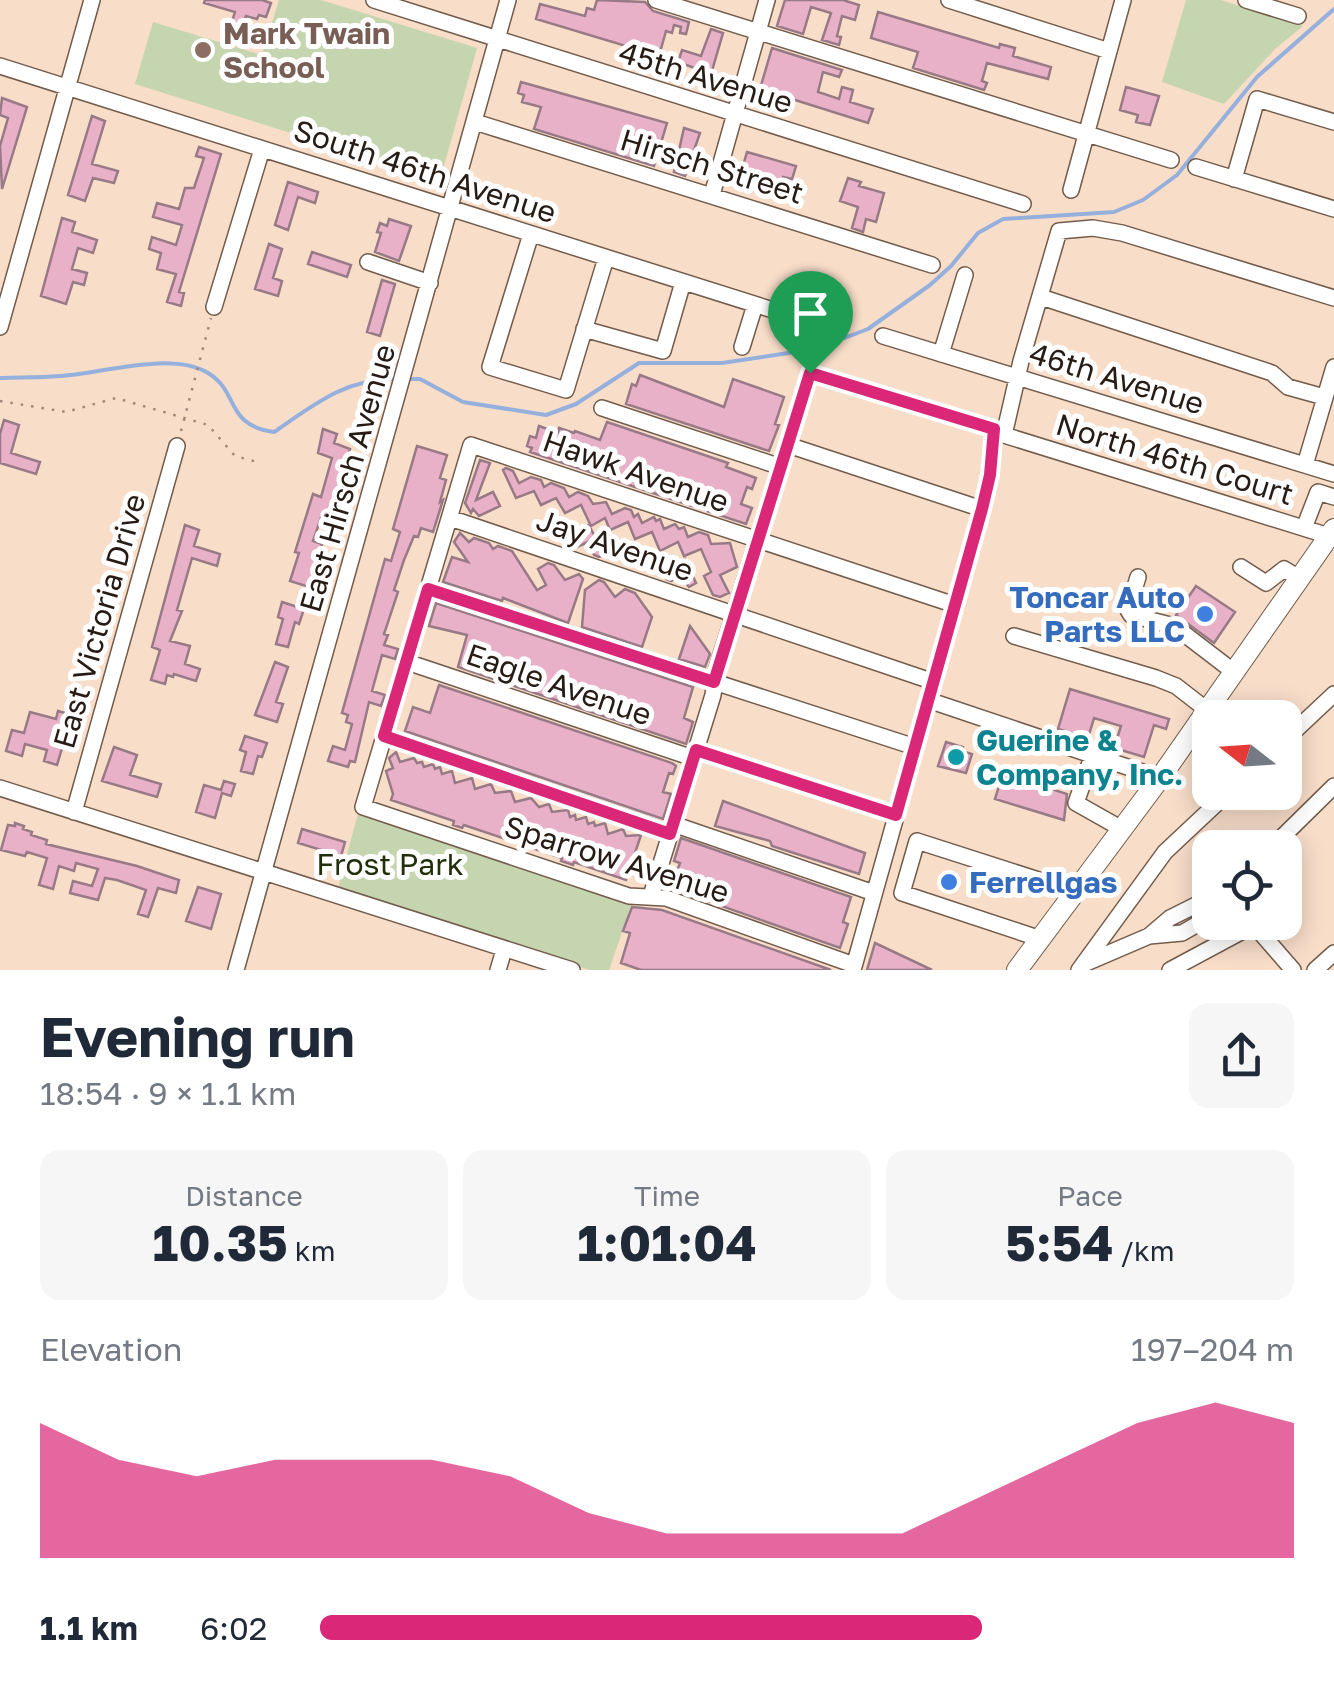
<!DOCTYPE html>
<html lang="en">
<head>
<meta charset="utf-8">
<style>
  body { margin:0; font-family:"Golos Text",sans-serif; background:#f6f6f7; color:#1f2937; height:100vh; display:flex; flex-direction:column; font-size:38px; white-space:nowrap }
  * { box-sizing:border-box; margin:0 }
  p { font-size:32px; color:#747a83 }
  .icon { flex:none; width:55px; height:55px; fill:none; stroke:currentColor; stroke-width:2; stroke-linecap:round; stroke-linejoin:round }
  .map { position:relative; height:970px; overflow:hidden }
  .details { display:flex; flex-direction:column; background:#fff; flex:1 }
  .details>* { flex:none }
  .needle { width:65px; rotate:287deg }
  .tools { position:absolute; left:1192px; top:700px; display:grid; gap:20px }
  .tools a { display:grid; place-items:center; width:110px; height:110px; border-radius:20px; background:#fff; box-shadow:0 5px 25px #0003; font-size:50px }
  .pin { position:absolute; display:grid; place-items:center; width:85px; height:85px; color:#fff; margin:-102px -42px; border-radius:50% 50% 50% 0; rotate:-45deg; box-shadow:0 0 10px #0007 }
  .pin .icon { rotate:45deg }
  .round { display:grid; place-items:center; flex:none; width:105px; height:105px; border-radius:20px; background:#f6f6f7 }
  .headline { display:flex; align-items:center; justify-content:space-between; height:170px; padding:0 40px }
  h1 { font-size:55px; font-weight:700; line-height:75px }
  .figures { display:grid; grid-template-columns:repeat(3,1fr); gap:15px; height:170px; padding:10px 40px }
  .figures div { display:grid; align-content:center; border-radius:20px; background:#f6f6f7; text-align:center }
  .figures b { font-size:50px; font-weight:700 }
  .figures small { font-size:28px; font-weight:400 }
  .figures p { font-size:28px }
  .chart { height:280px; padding:20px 40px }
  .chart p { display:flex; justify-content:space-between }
  .chart svg { width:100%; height:180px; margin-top:10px; fill:#db2777; opacity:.7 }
  ul { padding:0 40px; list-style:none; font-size:32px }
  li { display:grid; grid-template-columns:160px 120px 1fr; align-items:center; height:75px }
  li i { height:25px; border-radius:12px; background:#db2777 }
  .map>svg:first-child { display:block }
  .green { fill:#c4d5af }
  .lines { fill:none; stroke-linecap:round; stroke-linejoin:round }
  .stream { stroke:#96b0dd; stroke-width:4 }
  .building { fill:#e9b1c8; stroke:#987a86; stroke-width:2.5 }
  .minor-casing { stroke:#725b4a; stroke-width:18 }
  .major-casing { stroke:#725b4a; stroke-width:22 }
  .path { stroke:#9d8a7b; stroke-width:2.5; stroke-dasharray:2.5 8; stroke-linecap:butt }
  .minor { stroke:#fff; stroke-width:15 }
  .major { stroke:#fff; stroke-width:20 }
  .route-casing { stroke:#fff; stroke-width:20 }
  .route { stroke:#db2777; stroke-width:12 }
  .education-dot { fill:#8d6e63; stroke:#fff; stroke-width:4 }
  .shop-dot { fill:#3f7fe0; stroke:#fff; stroke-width:4 }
  .culture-dot { fill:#0f9aa8; stroke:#fff; stroke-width:4 }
  .labels { text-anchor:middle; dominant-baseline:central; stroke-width:10; stroke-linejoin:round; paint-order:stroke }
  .education-label { font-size:30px; font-weight:bold; fill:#785e54; stroke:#fff; text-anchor:start }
  .street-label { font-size:30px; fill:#261c15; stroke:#fff }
  .shop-label { font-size:30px; font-weight:bold; fill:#366cbe; stroke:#fff; text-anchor:end }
  .culture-label { font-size:30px; font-weight:bold; fill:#0d838f; stroke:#fff; text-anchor:start }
  .park-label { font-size:30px; fill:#212f0a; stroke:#fff }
</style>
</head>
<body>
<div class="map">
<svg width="1334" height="970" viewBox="0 0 1334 970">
  <rect width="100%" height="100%" fill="#f8ddc9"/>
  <path class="green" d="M279 0H321L477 48 440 180 135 84 153 22 262 55Z
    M1186 0H1221L1303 26 1276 48 1224 104 1162 82Z
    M359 810 633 900 609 970H590L337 892Z"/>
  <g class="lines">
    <path class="stream" d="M0 378C23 377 47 378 70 375 109 371 174 352 208 373 240 392 224 425 274 432 312 406 346 378 395 379
      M409 379H420L463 402 546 415 576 404 639 363H722L782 354 818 348 868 329 930 285 951 266 978 233 1003 219 1114 212 1143 200 1177 175 1257 77 1334 9"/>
  </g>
  <path class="building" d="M205 0H262L271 3 266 17 259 15 257 19 246 16 240 34 229 31 235 12 204 3Z
    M597 0 645 2 653 11 689 22 686 34 680 33 681 27 674 25 672 33 666 31 659 56 536 19 540 4 585 16 587 8 594 10Z
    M785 0H843L859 5 855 20 842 16 837 36 841 37 839 45 822 40 831 13 811 7 803 34 777 26Z
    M878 12 999 48 1000 44 1015 48 1013 56 1051 67 1048 79 987 63 982 81 987 83 984 90 913 68 918 52 871 38Z
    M711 29 723 33 711 74 678 62 682 50 701 56Z
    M772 48 842 70 839 77 823 72 818 92 839 99 842 87 853 90 850 102 873 109 868 123 760 89Z
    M521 82 667 123 654 166 534 129 541 107 522 102 524 95 518 93Z
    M1126 87 1159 96 1150 125 1136 122 1138 115 1120 110Z
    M2 98 27 107 2 189 0 146 8 118 0 115Z
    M92 116 105 121 92 164 118 171 114 183 93 178 85 201 68 195Z
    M684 128 700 133 685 176 674 172Z
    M199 147 221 154 179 292 184 293 181 306 167 302 176 274 157 269 161 253 149 249 152 237 176 245 182 225 153 217 157 203 179 209 185 188H194L204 158 196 156Z
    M747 152 796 166 792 179 783 177 779 191 753 183 751 189 737 186Z
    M848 178 861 182 859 186 884 193 876 222 866 219 863 232 852 228 858 207 840 201Z
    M288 182 318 192 315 203 298 197 288 230 275 225Z
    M62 218 75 222 72 232 97 240 93 253 78 248 72 269 87 273 84 285 73 282 66 304 41 296Z
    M389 219 411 226 399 261 375 252 381 233 377 232 380 223 387 226Z
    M269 244 282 249 273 278 282 281 278 296 255 289Z
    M312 252 351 265 347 277 308 264Z
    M382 280 395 284 380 336 367 332Z
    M640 375 724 407 733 379 784 397 775 424 779 425 769 451 626 404 632 384 636 386Z
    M4 420 19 425 11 453 40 462 36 474 0 463V434Z
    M607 422 728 463 726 467 756 478 752 489 747 487 741 504 752 508 746 524 530 452 532 448 527 446 530 436 536 438 539 426 558 433 559 428 574 433 575 431 600 440Z
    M323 429 337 434 334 443 350 449 329 517 322 515 313 541 322 544 309 587 290 581 299 553 295 552 313 494 321 497 332 458 318 453Z
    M417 446 447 455 440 478 446 480 440 502 443 500 433 532 421 528 418 537 414 536 404 560 394 590 398 592 384 634 388 635 384 645 398 649 395 659 382 655 372 691 385 695 381 706 369 702 355 762 350 761 348 767 328 761 333 746 345 750 352 724 346 722 348 715 342 713 385 559 391 561 400 532 393 529Z
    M480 460 490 463 476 500 493 492 500 506 479 516 473 509 471 513 465 503Z
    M506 468 513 471 519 483 531 477 541 480 544 487 551 483 564 488 569 497 578 492 588 496 593 504 606 502 612 514 625 508 631 510 634 517 638 514 642 523 654 517 656 521 660 519 664 529 675 524 679 529 684 527 688 537 699 532 708 535 711 544 730 543 737 567 720 575 729 593 720 597 713 595 704 576 711 572 701 549 684 556 678 542 660 551 652 532 635 539 628 522 610 530 605 518 591 526 581 505 565 513 556 498 541 505 534 491 516 498 503 470Z
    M185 525 199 530 194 546 220 554 217 566 192 558 177 610 182 611 170 641 190 646 185 664 200 669 196 681 174 674 173 677 167 675 165 684 151 680 160 650 152 647Z
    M589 525 604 555 599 557 594 555 588 542 575 548 566 537Z
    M460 533 469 542 474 538 489 543 493 549 498 546 512 551 537 590 546 585 538 569 548 563 554 565 565 580 579 574 583 579 568 623 503 598 502 601 443 582 452 557 468 562 454 542Z
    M685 559 696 583 689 587 680 576 671 581 666 579 661 570Z
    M599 580 604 582 615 597 625 589 635 593 652 617 642 647 582 627 585 590Z
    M1196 586 1235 612 1214 643 1176 615Z
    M282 602 304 609 299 624 295 622 288 647 276 644 283 619 278 617Z
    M436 603 693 687 684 718 693 722 686 744 458 667 467 635 429 626Z
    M690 626 710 654 705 667 679 659Z
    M275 662 288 667 276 702 283 704 277 722 255 715Z
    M439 685 672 763 676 766 673 774 669 773 663 792 671 794 663 819 405 731 413 707 430 713Z
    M1070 689 1169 719 1166 729 1154 725 1144 757 1114 748 1121 726 1094 718 1088 738 1058 729Z
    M58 711 72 715 57 765 44 761 47 750 25 744 22 756 6 751 12 730 24 733 30 712 56 719Z
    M245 736 267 743 262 757 258 756 253 774 241 771 246 752 240 750Z
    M946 742 963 747 962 751 972 754 966 773 938 766Z
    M114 747 137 755 130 775 161 784 157 797 102 781Z
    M396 752 400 762 414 758 417 763 422 762 424 767 433 764 435 769 440 767 442 774 452 771 455 783 472 778 475 789 491 784 495 793 511 791 515 802 531 798 539 807 549 804 552 812 568 810 570 817 575 815 576 820 586 817 588 824 594 822 595 826 605 823 608 834 623 829 626 836 641 835 626 880 574 862 573 865 561 861 562 858 464 825 462 828 453 825 454 821 391 800 393 794 386 771 393 768 389 758Z
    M1003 773 1067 794 1064 820 995 799Z
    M224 781 235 784 231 796 222 793 215 818 196 812 204 785 221 790Z
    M723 801 865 853 859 874 772 846 770 841 715 826Z
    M15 823 24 826 23 829 32 832 31 835 47 840 46 844 137 866 179 880 176 893 158 888 148 917 138 914 146 890 117 880 105 878 98 900 70 893 73 881 92 886 98 869 76 863 74 871 59 866 53 889 39 885 47 858 27 852 25 856 1 850 8 825 15 826Z
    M302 829 345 842 341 856 298 843Z
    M681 838 851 897 843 922 848 924 840 948 671 888 680 863 674 861Z
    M198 887 221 894 211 929 186 921Z
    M632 907 662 910 831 970H641L621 963 630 933 623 931Z
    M875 943 932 970H867Z"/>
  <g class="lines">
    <g class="minor-casing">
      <path id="minor" d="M374 0 1023 204
        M656 0 1171 160
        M949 0 1109 51
        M1246 0 1298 16
        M0 66 833 329
        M475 122 932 265
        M1196 167 1334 209
        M1234 179 1257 99 1334 122
        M1071 190 1123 0
        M712 195 767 0
        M531 234 490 367 566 390 606 258
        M368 262 430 283
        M1041 297 1272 373 1288 387 1324 397
        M214 307 262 149
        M0 327 92 0
        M584 329 663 351 683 282
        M883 336 1334 474
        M742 347 755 305
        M941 354 965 275
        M602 408 781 467
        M788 445 982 509
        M1305 465 1334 367
        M450 518 934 682
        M1304 528 1318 492 1334 497
        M1329 536 1004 435 1021 361 1059 231 1093 228 1122 233 1334 298
        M1241 567 1266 583 1284 569 1299 578
        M1138 577 1128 610 1131 615 1174 626 1234 672
        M428 589 915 747
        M1014 636 1156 678 1176 686 1207 710
        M407 662 693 758
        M928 700 1160 778
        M385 736 670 833
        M1285 740 1334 694
        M696 750 896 815
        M1093 754 1076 803 1122 829
        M0 788 572 970
        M74 812 177 446
        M673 824 874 893
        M1271 848 1334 786
        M651 896 713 695 717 668 810 373 994 429 990 475 982 509 853 970
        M1149 936 1182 933 1210 917
        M1041 939 902 893 917 841 1076 892
        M1086 963 1149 936 1170 918 1210 898
        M854 965 666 898 629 896 363 807 471 445 955 605
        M236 970 508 0
        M498 970 504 950
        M1079 970 1165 852 1229 792
        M1170 970 1254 925 1293 970
        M1315 970 1334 953"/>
    </g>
    <g class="major-casing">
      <path id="major" d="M1017 970 1160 778 1334 529"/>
    </g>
    <path class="path" d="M0 401 66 412 116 398 208 425 235 456 261 463
      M181 431 211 318"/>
    <use href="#minor" class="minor"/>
    <use href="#major" class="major"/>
  </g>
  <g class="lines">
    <g class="route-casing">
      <path id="route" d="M810 373 994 429 990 475 982 509 896 815 696 750 670 834 384 736 428 589 714 682Z"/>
    </g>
    <use href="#route" class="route"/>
  </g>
  <circle class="education-dot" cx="203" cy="50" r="10"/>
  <g class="shop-dot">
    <circle cx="1205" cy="614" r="10"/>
    <circle cx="949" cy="882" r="10"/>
  </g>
  <circle class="culture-dot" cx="956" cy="757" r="10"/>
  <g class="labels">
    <g class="education-label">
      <text x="223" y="33">Mark Twain<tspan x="223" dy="34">School</tspan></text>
    </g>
    <g class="street-label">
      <text transform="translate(706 77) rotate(17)">45th Avenue</text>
      <text transform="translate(712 166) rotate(17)">Hirsch Street</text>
      <text transform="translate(425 171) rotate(18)">South 46th Avenue</text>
      <text transform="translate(1117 378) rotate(17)">46th Avenue</text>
      <text transform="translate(1175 459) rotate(17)">North 46th Court</text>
      <text transform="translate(636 471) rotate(19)">Hawk Avenue</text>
      <text transform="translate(347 478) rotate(-74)">East Hirsch Avenue</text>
      <text transform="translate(615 545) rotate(19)">Jay Avenue</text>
      <text transform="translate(99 621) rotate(-74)">East Victoria Drive</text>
      <text transform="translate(559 684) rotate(19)">Eagle Avenue</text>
      <text transform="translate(617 859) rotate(17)">Sparrow Avenue</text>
    </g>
    <g class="shop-label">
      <text x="1185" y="597">Toncar Auto<tspan x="1185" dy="34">Parts LLC</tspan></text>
      <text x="969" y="882" text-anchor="start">Ferrellgas</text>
    </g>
    <g class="culture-label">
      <text x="976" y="740">Guerine &amp;<tspan x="976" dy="34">Company, Inc.</tspan></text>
    </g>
    <g class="park-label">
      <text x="390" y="864">Frost Park</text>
    </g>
  </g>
</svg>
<div class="tools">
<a><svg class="needle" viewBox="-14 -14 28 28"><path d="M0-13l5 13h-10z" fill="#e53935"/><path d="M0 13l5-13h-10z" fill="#747a83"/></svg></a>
<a><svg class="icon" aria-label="locate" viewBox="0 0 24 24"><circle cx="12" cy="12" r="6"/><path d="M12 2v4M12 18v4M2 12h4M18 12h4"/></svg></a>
</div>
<div class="pin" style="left:810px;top:373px;background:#1e9e55"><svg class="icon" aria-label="arrive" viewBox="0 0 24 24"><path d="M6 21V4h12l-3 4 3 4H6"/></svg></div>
</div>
<section class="details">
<div class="headline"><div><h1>Evening run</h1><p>18:54 · 9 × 1.1 km</p></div><a class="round"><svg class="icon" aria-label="share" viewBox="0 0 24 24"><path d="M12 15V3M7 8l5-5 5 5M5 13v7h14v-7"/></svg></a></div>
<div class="figures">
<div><p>Distance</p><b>10.35<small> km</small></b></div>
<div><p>Time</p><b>1:01:04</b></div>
<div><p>Pace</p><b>5:54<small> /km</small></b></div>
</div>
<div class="chart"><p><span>Elevation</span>197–204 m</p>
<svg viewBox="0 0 160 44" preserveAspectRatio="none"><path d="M0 44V11L10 20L20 24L30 20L40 20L50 20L60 24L70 33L80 38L90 38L100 38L110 38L120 29L130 20L140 11L150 6L160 11V44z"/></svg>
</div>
<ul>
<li><b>1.1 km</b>6:02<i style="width:68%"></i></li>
</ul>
</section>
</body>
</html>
